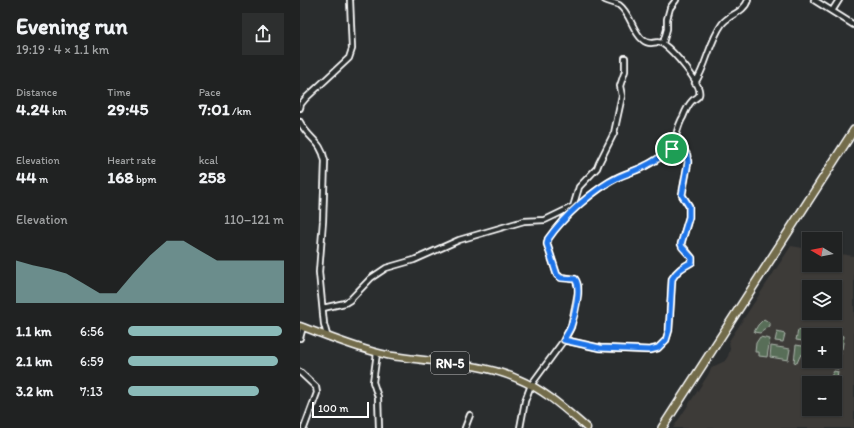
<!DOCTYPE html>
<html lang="en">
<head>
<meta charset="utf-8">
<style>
  body { margin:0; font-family:Itim,sans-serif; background:#2d2f2f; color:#f1f3f6; height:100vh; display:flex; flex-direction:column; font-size:15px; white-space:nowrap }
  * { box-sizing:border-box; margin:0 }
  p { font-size:13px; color:#a2a4a5 }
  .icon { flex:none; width:22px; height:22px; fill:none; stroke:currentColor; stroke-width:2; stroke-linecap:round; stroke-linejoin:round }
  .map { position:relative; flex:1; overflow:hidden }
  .sheet { display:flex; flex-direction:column; background:#202222; width:300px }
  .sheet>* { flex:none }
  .needle { width:26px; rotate:280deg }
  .fabs { position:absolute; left:502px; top:232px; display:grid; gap:8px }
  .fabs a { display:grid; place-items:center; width:40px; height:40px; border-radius:0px; background:#202222; box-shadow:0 1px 3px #0004,0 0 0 1px #3d3f40; font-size:20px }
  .scale { position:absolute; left:12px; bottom:10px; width:57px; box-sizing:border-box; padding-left:4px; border:2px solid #fff; border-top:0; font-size:11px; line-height:14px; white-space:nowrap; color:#fff; -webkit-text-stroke:3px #2a2d2e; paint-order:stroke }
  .pin { position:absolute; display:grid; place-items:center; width:34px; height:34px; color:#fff; margin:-17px; border:2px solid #fff; border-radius:50%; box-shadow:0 1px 4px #0007 }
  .round { display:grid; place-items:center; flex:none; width:42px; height:42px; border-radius:0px; background:#2d2f2f }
  .overview { display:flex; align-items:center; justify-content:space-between; height:68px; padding:0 16px }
  h1 { font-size:22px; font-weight:700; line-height:30px }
  .figures { display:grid; grid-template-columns:repeat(3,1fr); gap:6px; height:68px; padding:4px 16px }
  .figures div { display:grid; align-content:center }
  .figures b { font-size:17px; font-weight:700 }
  .figures small { font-size:11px; font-weight:400 }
  .figures p { font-size:11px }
  .chart { height:112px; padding:8px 16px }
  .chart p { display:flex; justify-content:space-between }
  .chart svg { width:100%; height:72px; margin-top:4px; fill:#8bbbb9; opacity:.7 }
  ul { padding:0 16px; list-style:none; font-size:13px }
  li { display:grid; grid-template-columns:64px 48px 1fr; align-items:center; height:30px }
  li i { height:10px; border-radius:5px; background:#8bbbb9 }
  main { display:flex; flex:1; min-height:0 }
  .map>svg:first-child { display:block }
  .built { fill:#3c3a38; fill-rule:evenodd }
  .green { fill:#596e59; stroke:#acb6ac }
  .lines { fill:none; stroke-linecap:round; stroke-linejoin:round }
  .minor-casing { stroke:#fff; stroke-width:8 }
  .major-casing { stroke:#fff; stroke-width:9 }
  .highway-casing { stroke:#fff; stroke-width:10 }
  .minor { stroke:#2a2d2e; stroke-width:4.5 }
  .major { stroke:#736c4b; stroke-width:6 }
  .highway { stroke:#736c4b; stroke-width:7 }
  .route-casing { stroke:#fff; stroke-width:8 }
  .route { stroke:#1a73e8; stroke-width:5 }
  .labels { text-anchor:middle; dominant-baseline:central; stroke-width:3.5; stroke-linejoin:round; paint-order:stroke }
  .shield { fill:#2a2d2e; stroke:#bfc0c0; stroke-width:1 }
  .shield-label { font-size:13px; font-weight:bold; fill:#fff }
</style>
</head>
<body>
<main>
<section class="sheet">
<div class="overview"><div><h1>Evening run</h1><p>19:19 · 4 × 1.1 km</p></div><a class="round"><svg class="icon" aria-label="share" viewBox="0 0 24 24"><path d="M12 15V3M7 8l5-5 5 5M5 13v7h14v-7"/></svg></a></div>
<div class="figures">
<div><p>Distance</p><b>4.24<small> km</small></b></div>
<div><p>Time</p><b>29:45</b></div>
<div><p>Pace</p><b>7:01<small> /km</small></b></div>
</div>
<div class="figures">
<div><p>Elevation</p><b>44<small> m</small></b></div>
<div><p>Heart rate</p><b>168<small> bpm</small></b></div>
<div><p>kcal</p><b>258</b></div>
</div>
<div class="chart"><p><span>Elevation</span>110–121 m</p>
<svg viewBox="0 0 160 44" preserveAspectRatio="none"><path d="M0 44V18L10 21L20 23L30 26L40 32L50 38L60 38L70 26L80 15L90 6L100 6L110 12L120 18L130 18L140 18L150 18L160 18V44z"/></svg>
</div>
<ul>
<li><b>1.1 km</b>6:56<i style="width:99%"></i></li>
<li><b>2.1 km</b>6:59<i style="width:96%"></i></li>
<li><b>3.2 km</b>7:13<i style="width:84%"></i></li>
</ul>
</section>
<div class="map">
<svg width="554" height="428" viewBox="0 0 554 428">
  <rect width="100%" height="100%" fill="#2a2d2e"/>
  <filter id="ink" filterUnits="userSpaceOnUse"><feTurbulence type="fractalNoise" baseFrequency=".025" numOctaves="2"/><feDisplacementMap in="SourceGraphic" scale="8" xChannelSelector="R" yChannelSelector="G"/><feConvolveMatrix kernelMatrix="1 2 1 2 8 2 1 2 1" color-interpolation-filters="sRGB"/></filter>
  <g filter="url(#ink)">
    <path class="built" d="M491 246 509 249V265H535V253L554 256V428H373L408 375 412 367 425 361 428 356 430 349 429 341ZM509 287H535V313H509ZM509 335H535V361H509ZM509 383H535V409H509Z"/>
    <path class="green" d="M464 319 470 323V326L460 333 454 332 458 325Z
      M498 330 516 333H519V335H509V342L496 340Z
      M477 332 485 334 483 342 475 341Z
      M523 333 544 336 542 349 535 347V335H523Z
      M460 337 470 339 467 357 459 356V352H455L456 343Z
      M496 345 509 347V349L500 356 497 363 494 362Z
      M471 346 490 349 488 360 470 357Z
      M535 351 541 352 538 369 534 368 533 361H535Z
      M534 371 538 372 535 392V383H525L530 378Z"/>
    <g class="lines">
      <g class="minor-casing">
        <path id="minor" d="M305 0C309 2 315 3 319 5 331 14 332 31 343 40 351 47 356 39 363 44 372 50 403 84 399 95 398 98 394 99 392 101 388 105 385 112 383 117 377 126 376 139 372 149
          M514 0 554 25
          M532 11 539 0
          M363 43 367 29V19L370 8 376 0
          M395 83C407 65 409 42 422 24 429 14 444 13 448 0
          M0 108 1 104 6 98 49 58 52 49 50 0
          M0 122C9 140 21 140 25 161L23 221 19 272 24 324 27 335
          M273 207 279 187 297 168 299 163 314 133 322 96 320 86 325 71V58
          M23 308 45 303 50 300 71 278 86 268 114 260 159 240 224 221 245 220 276 205
          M0 338 3 327
          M77 353 73 382 78 397 79 428
          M0 372 16 387 17 393 4 428
          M165 428 170 415
          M220 428 225 401 231 385 264 340 271 327 278 293V286L275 279 261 277 257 275 247 244 248 239C264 216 291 192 316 178 326 173 337 171 347 165 359 159 369 150 381 145L387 155 388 163 382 195 389 206V217L381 244 392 258V262C383 267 377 270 372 279L369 330 366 340 358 348 350 350 300 348 264 340"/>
      </g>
      <g class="major-casing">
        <path id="major" d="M0 326C28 336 57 349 87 355 129 363 178 361 218 379 245 390 266 410 287 428"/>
      </g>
      <g class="highway-casing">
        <path id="highway" d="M362 428 554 130"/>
      </g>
      <use href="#minor" class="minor"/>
      <use href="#major" class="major"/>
      <use href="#highway" class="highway"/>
    </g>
  </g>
  <g class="lines" filter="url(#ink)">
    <g class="route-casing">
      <path id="route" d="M381 145 387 155 388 162 382 195 389 206V217L381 244 382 247 392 258V262C383 267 377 270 372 279L369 330 366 340 358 348 350 350 300 348 264 340C266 335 270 330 271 326 275 315 282 287 275 279L261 278 257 275 247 244 248 239C263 217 295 188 319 177 328 173 338 170 347 165 359 159 369 150 381 145Z"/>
    </g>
    <use href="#route" class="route"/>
  </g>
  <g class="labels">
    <rect class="shield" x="131" y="352" width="38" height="22" rx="3"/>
    <g class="shield-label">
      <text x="150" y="363">RN-5</text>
    </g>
  </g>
</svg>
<div class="fabs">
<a><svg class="needle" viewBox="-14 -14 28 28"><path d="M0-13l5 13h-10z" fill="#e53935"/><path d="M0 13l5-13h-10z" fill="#a2a4a5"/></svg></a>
<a><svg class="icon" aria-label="layers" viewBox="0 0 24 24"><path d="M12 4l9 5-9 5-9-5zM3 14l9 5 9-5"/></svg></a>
<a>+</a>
<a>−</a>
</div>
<div class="scale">100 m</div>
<div class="pin" style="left:372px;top:149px;background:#1e9e55"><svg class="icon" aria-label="arrive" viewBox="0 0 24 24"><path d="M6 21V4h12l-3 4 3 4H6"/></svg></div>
</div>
</main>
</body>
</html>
